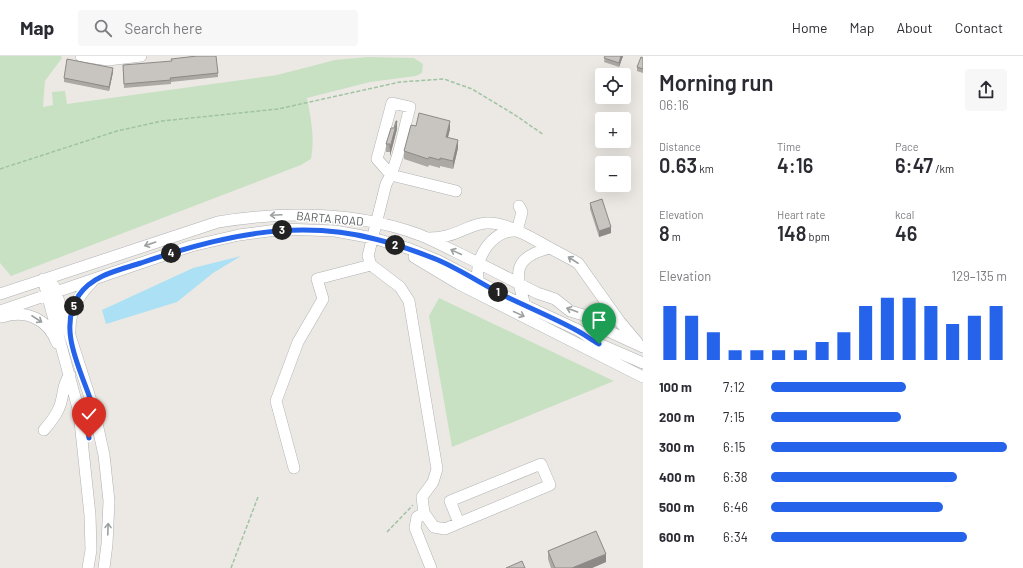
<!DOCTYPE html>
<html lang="en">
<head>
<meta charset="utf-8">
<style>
  body { margin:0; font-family:Barlow,sans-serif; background:#f7f7f7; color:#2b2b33; height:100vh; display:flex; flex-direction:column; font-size:15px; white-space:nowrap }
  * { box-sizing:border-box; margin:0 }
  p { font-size:13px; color:#7c7c81 }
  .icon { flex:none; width:22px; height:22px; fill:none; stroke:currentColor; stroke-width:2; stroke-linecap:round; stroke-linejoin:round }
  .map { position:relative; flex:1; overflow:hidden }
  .panel { display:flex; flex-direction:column; background:#fff; width:380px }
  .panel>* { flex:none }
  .buttons { position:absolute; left:595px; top:12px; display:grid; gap:8px }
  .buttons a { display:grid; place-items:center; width:36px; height:36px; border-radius:4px; background:#fff; box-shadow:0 4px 16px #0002; font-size:20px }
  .pin { position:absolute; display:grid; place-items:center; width:34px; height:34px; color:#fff; margin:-41px -17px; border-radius:50% 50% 50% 0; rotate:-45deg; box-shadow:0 0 4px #0007 }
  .pin .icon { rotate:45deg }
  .km { position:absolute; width:20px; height:20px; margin:-10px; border-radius:50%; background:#222; color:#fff; font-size:11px; line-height:20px; text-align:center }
  .round { display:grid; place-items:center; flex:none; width:42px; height:42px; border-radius:4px; background:#f7f7f7 }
  .overview { display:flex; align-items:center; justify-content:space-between; height:68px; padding:0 16px }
  h1 { font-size:22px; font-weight:600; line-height:30px }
  .metrics { display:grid; grid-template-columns:repeat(3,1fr); gap:6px; height:68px; padding:4px 16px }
  .metrics div { display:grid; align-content:center }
  .metrics b { font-size:20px; font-weight:600 }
  .metrics small { font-size:11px; font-weight:400 }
  .metrics p { font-size:11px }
  .chart { height:112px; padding:8px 16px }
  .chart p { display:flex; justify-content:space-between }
  .chart svg { width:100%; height:72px; margin-top:4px; stroke:#2563eb; stroke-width:6 }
  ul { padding:0 16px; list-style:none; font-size:13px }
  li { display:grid; grid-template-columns:64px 48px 1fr; align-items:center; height:30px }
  li i { height:10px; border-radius:5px; background:#2563eb }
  header { display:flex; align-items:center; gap:24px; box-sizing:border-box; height:56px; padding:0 20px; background:#fff; border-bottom:1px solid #e1e1e2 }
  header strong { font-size:19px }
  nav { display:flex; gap:22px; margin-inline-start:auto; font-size:14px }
  .search { width:280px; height:36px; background:#f7f7f7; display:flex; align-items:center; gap:10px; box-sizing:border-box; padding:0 14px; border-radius:4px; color:#7c7c81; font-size:15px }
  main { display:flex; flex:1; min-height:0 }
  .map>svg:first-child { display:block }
  .green { fill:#c8e1c3 }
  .water { fill:#ace0f4 }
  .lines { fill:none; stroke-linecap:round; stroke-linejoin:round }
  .minor-casing { stroke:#afb2b4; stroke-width:12 }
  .path { stroke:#9fc3a3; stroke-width:1.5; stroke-dasharray:4 2; stroke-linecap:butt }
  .minor { stroke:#fff; stroke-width:11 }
  .wall { fill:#aca9a5 }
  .shaded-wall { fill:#8c8986 }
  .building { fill:#c8c4c0; stroke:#8c8986 }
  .oneway { stroke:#9da0a1 }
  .route-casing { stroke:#fff; stroke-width:8 }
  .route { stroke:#2563eb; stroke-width:5 }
  .labels { text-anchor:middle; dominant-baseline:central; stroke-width:3; stroke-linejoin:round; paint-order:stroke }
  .street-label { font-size:12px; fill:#5c6062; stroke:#fff }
</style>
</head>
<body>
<header>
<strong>Map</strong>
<div class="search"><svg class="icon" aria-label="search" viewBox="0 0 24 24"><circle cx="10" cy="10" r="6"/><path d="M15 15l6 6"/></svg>Search here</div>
<nav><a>Home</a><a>Map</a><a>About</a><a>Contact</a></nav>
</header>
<main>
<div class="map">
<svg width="643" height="512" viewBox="0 0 643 512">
  <rect width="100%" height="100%" fill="#ece9e4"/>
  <path class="green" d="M0 0H61L62 2 45 25 43 51 53 49 52 36 65 35 67 48 277 19 335 4 368 1 414 2 423 8 422 17 416 20 370 26 307 42C311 63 315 81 311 103L301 109 11 220 0 207Z
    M439 242 614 325 452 391 429 260Z"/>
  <path class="water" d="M241 200 213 217 177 246 106 268 102 254 193 212Z"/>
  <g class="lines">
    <g class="minor-casing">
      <path id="minor" d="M81 0 108 4 141 0
        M456 135 391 119 377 103 392 47 410 51C403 76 399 105 386 128L368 200 371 209 400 231 409 245 437 413 433 426 422 441 424 457 434 471 445 473 459 467 550 429 541 408 450 445 459 467
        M428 182C467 183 474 153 517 175L522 156 519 150
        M414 201 459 228 643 321
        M43 223 79 356 90 459 91 494 88 512
        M479 226C472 205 492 173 516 175 523 176 542 188 550 192
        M54 230 94 354 104 399 109 445 107 488 104 512
        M0 238 218 166C286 155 355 155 420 179 432 184 444 190 456 196 483 209 510 223 537 237L555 243 570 255 587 260 606 274 643 291
        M525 249C515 218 512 201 550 192L578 207 620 266 637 286
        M0 255 191 190 239 179 284 173 335 175 373 182 410 193 439 205 511 243 578 274 599 288 643 307
        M2 261C26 253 48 263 57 287
        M70 274C70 254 78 240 92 226
        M44 374C50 367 56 360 59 352 64 341 62 328 70 319
        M294 412 276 345 298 286 323 243 317 223 371 209
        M424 457 417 461 415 472 431 512"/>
    </g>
    <path class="path" d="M0 113 117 75 162 65 278 53 400 26 444 23 472 33 515 59 544 79
      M387 476 413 449
      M231 512 258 441"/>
    <use href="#minor" class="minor"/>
  </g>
  <path class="wall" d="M605 0H623L619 11 604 6Z
    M643 2V17L637 15V11Z
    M123 9 218 17V21L171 26V28L124 32Z
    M113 16 109 35 64 26V22Z
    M416 70 450 73 448 81 458 92 453 113 440 110V112L429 109 428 111 404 103V95Z
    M397 73 390 100V96H386V88Z
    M590 147 611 177 599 181 590 153Z
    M548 495 606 506 592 512H551L548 503Z"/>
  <path class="shaded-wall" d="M621 0H623L619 11V7Z
    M113 12V16L109 35V31Z
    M397 65V73L390 100V92Z
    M450 65V73L446 89V81Z
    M458 84V92L453 113V105Z
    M611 171V177L599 181V175Z
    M606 498V506L592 512H572Z"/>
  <path class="building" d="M197 0H216L218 17 170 22 171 24 124 28 123 9 172 5 171 3Z
    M605 0H621L619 7 604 2Z
    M641 1 643 2V13L637 11Z
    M67 3 113 12 109 31 64 22Z
    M419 57 450 65 446 81 458 84 453 105 440 102V104L429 101 428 103 404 95 411 69 416 70Z
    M396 65H397L390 92V88H386L391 72H394Z
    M602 143 611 171 599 175 590 147Z
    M596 475 606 498 572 512H555L548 495Z
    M522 505 525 512H506Z"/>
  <defs><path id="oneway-shaft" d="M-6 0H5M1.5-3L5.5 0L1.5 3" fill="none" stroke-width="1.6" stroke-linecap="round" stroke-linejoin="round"/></defs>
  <g class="oneway">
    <use href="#oneway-shaft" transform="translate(276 159) rotate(177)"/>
    <use href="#oneway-shaft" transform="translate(150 188) rotate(161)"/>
    <use href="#oneway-shaft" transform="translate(456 196) rotate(-155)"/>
    <use href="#oneway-shaft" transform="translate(573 204) rotate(-147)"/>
    <use href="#oneway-shaft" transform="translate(572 254) rotate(-160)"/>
    <use href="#oneway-shaft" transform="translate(519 258) rotate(25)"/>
    <use href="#oneway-shaft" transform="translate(37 263) rotate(33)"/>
    <use href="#oneway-shaft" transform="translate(108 473) rotate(-88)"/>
  </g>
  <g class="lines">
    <g class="route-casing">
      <path id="route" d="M89 382 86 365 79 356 78 349 91 345C80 312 57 272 79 239 93 219 119 214 141 207 216 181 295 162 375 183 396 188 418 196 438 204 463 215 485 230 509 242 532 253 554 262 576 274 584 278 591 284 599 288"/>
    </g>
    <use href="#route" class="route"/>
  </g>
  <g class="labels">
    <g class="street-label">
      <text transform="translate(330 162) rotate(5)">BARTA ROAD</text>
    </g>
  </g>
</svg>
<div class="buttons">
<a><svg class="icon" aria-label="locate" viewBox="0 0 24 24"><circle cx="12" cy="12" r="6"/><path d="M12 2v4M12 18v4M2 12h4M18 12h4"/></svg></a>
<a>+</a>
<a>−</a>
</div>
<div class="pin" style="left:599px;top:288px;background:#1e9e55"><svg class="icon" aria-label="arrive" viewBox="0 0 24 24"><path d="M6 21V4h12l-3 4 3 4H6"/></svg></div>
<div class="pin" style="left:89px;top:382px;background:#d93025"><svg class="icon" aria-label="check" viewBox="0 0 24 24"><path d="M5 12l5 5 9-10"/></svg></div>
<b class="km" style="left:498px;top:236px">1</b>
<b class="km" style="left:395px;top:189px">2</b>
<b class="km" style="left:282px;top:174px">3</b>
<b class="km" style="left:171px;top:197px">4</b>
<b class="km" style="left:74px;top:250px">5</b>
</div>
<section class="panel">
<div class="overview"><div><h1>Morning run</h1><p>06:16</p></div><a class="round"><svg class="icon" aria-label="share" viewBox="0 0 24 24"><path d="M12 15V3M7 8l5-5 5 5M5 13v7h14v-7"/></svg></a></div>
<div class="metrics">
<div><p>Distance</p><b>0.63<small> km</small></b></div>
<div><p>Time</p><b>4:16</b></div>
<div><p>Pace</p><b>6:47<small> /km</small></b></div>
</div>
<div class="metrics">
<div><p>Elevation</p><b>8<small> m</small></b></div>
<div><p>Heart rate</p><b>148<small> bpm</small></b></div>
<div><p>kcal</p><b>46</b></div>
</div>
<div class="chart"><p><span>Elevation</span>129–135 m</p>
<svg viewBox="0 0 160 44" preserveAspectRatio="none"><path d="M5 44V11M15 44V17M25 44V27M35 44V38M45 44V38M55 44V38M65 44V38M75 44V33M85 44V27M95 44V11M105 44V6M115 44V6M125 44V11M135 44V22M145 44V17M155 44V11"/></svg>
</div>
<ul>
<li><b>100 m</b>7:12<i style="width:57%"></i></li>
<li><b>200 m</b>7:15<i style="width:55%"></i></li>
<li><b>300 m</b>6:15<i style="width:100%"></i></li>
<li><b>400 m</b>6:38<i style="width:79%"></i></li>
<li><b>500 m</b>6:46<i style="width:73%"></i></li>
<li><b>600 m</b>6:34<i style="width:83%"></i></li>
</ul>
</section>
</main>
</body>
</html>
